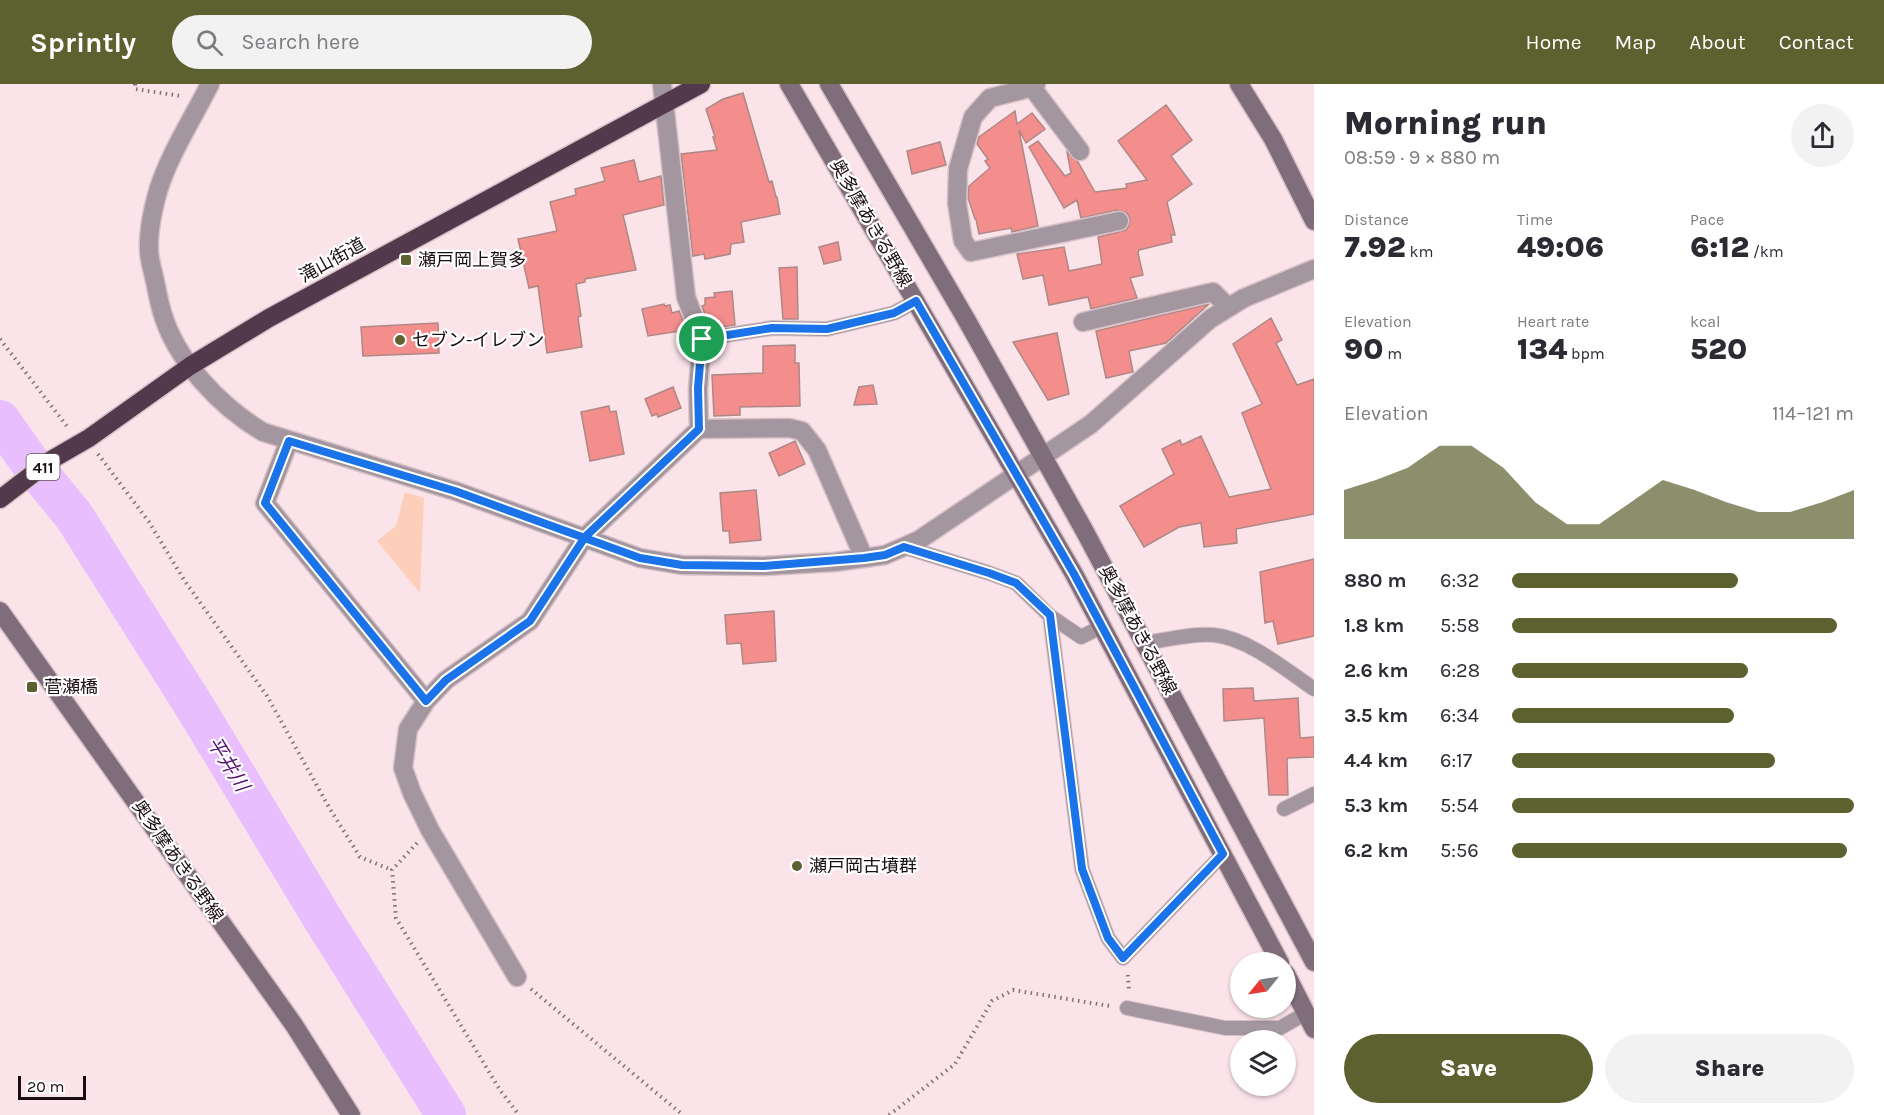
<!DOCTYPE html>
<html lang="en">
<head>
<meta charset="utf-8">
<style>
  body { margin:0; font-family:Karla,"Noto Sans JP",sans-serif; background:#f2f2f3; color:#2b2b33; height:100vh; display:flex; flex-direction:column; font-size:22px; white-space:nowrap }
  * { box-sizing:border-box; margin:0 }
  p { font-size:20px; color:#7c7c81 }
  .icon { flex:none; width:33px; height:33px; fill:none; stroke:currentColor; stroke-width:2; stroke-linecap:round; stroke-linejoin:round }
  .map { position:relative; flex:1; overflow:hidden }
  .side { display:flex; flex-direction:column; background:#fff; width:570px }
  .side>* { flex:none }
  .needle { width:39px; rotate:240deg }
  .fabs { position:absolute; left:1230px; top:868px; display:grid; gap:12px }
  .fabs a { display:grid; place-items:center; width:66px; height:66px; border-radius:50%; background:#fff; box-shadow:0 2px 4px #0004; font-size:30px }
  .scale { position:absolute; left:18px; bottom:15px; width:68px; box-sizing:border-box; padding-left:6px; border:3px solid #1b0e12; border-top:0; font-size:16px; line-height:21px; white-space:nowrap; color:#1b0e12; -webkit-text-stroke:4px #fff; paint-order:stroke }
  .pin { position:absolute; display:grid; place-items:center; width:51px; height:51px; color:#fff; margin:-26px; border:3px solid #fff; border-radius:50%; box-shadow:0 2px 6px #0007 }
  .round { display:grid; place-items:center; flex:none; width:63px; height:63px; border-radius:32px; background:#f2f2f3 }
  .head { display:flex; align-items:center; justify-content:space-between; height:102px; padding:0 30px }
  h1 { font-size:33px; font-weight:800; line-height:45px }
  .stats { display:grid; grid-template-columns:repeat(3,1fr); gap:9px; height:102px; padding:6px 30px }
  .stats div { display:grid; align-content:center }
  .stats b { font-size:30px; font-weight:800 }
  .stats small { font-size:16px; font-weight:400 }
  .stats p { font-size:16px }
  .chart { height:168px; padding:12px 30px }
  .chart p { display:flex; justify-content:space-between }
  .chart svg { width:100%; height:108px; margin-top:6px; fill:#5d612f; opacity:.7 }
  .cta { display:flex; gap:12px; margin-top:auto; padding:12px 30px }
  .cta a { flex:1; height:69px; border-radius:36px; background:#5d612f; color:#fff; font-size:24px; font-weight:800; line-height:69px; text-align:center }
  .cta a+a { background:#f2f2f3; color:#2b2b33 }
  ul { padding:0 30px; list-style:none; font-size:20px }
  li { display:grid; grid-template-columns:96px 72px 1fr; align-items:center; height:45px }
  li i { height:15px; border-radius:8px; background:#5d612f }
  header { display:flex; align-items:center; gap:36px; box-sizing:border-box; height:84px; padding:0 30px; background:#5d612f; color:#fff }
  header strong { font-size:28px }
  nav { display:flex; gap:33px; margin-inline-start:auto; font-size:21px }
  .search { width:420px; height:54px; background:#f2f2f3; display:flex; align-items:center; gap:15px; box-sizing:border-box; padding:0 21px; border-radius:33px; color:#7c7c81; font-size:22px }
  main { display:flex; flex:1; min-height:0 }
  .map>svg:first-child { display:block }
  .green { fill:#fdcfba }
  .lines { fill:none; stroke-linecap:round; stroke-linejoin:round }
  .river { stroke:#e8befe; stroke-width:40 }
  .building { fill:#f38e8c; stroke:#ae8886; stroke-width:1.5 }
  .lane-casing { stroke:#d7c1c7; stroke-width:16 }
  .street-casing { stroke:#d7c1c7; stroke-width:21 }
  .secondary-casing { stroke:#d7c1c7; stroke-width:21 }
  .highway-casing { stroke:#d7c1c7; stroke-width:21 }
  .path { stroke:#837176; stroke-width:4; stroke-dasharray:1.5 4.5; stroke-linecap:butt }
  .lane { stroke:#a3969f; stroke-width:14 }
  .street { stroke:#a3969f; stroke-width:18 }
  .secondary { stroke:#806d7b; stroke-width:18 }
  .highway { stroke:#52394c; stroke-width:18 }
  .route-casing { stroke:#fff; stroke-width:12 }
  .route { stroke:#1a73e8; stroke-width:8 }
  .poi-dot { fill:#5d612f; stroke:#fff; stroke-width:2 }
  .labels { text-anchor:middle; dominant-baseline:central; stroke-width:4.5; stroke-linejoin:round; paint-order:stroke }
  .shield { fill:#fff; stroke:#5f5659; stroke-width:1.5 }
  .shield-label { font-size:16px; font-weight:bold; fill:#1b0e12 }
  .street-label { font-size:18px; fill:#1b0e12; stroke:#fff }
  .poi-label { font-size:18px; fill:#1b0e12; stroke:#fff; text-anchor:start }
  .water-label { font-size:20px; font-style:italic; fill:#581573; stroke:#fff }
</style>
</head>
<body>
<header>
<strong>Sprintly</strong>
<div class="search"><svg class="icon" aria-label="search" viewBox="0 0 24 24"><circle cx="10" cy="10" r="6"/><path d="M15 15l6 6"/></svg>Search here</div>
<nav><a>Home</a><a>Map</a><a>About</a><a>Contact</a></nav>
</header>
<main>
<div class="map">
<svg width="1314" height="1031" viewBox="0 0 1314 1031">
  <rect width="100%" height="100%" fill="#fbe3ea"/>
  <path class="green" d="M405 408 424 414 420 509 377 457 396 442Z"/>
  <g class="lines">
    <path class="river" d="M0 336 29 377 74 432 196 625 321 832 446 1031"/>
  </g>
  <path class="building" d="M743 9 769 98 772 97 776 113H777L780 130 741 138 744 158 731 160 730 170 705 175 704 170 693 172 681 70 717 66 713 53H715L706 25 723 15Z
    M1166 21 1192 56 1171 72 1192 100 1167 118 1175 151H1171L1172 158 1139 166 1138 169 1143 191 1130 194 1137 214 1091 225 1088 213 1049 221 1043 191 1023 195 1017 170 1064 163 1069 187 1102 180 1098 153 1126 146 1129 141 1130 135 1127 129 1117 126 1081 134 1077 116 1064 124 1029 63 1038 57 1065 92 1071 89 1067 68 1078 78 1095 108 1127 104 1126 100 1147 96 1118 57Z
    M1015 27 1017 40 1032 29 1045 45 1026 59 1019 46 1038 142 1012 148 1011 144 979 150 976 135H975L968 114 969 102 990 84 985 77 988 75 977 60 979 53Z
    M940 58 946 81 912 90 907 67Z
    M634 76 639 98 661 92 664 121 623 131 636 186 585 195V198L576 200 581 232 578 233 582 263 547 269 538 202 529 204 518 155 557 147 550 118 576 111 575 105 605 97 601 84Z
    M838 158 841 176 824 180 819 163Z
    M797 183 798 235H783L779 184Z
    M732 207 735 241 710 244 702 222 705 221V214L715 213 714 209Z
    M664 220 665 222 670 221 672 229 679 227 687 246 648 252 642 225Z
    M1209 220 1166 259 1129 267 1133 288 1106 294 1096 247Z
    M1271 234 1282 256 1276 259 1297 301 1314 295V430L1236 445 1237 459 1204 463 1201 439 1179 443 1144 463 1120 422 1174 390 1162 365 1180 356 1182 361 1201 352 1229 413 1271 405 1242 329 1262 320 1233 260Z
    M438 239 439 269 363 272 361 243Z
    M1057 249 1069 310 1048 316 1013 258Z
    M795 261V279H799L800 322 740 323V331L714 332 712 291 763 289V262Z
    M873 301 877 320 854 321 859 303Z
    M673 303 681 324 658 333 657 330 652 332 645 315Z
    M609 322 610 328 616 327 624 370 590 377 581 328Z
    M795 357 805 380 779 392 769 369Z
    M756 406 761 456 730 459 729 447H723L720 409Z
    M1314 475V552L1278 560 1273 537 1265 539 1260 488Z
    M774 527 776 577 743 580 741 559 727 560 725 531Z
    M1253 604 1254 617 1298 614 1300 654 1314 653V673L1288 674 1287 676 1288 711H1269L1264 634 1224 637 1223 605Z"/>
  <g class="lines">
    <g class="lane-casing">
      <path id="lane" d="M702 255 772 244 827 245 894 229 916 217
        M904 463 989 489 1016 499 1050 532 1081 553 1103 542
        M1050 532 1082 785 1108 854 1123 874 1223 770
        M1145 559C1167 556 1191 549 1214 551 1248 554 1286 586 1314 605
        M1284 725 1314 710
        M1127 924 1225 944H1280L1306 929"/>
    </g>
    <g class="street-casing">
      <path id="street" d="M210 0C193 34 169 71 158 107 153 125 148 146 149 166 149 176 153 187 155 197 157 207 159 218 162 228 176 277 221 323 263 348L455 407 640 474 682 481 764 482 835 478 885 471 919 456 1091 340 1210 235 1244 214 1314 185
        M662 0 686 213 702 255 698 305 699 345
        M1036 0 1022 6 990 14 973 33 958 85 957 119 963 157 971 168 1119 137
        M1031 2 1080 67
        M1083 238 1213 208 1228 223
        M289 357 265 419 426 617
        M517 893 430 746 412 709 403 684 408 645 426 617 446 596 530 537 585 453 699 345 789 344 802 347 817 366 864 474"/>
    </g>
    <g class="secondary-casing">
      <path id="secondary" d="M789 0 1074 490 1280 879
        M829 0 966 235 1084 446 1314 878
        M1239 0 1273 55 1314 137
        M0 527 294 941 351 1031
        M1286 890 1314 945"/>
    </g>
    <g class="highway-casing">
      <path id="highway" d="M0 415 51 376 89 354 190 282 269 234 701 0"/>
    </g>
    <path class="path" d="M135 0V5L181 12
      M0 255 69 345
      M98 370 149 438 184 496 267 612 330 725 360 773 392 786
      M417 759 392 786 396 834 500 1006 519 1031
      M1128 891 1129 907
      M531 905 683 1031
      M889 1031 955 980 992 917 1013 906 1110 922"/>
    <use href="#lane" class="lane"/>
    <use href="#street" class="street"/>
    <use href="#secondary" class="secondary"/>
    <use href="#highway" class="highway"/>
  </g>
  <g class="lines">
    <g class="route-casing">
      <path id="route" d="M702 255 698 304 699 345 585 453 530 537 446 596 426 617 265 419 289 357 455 407 640 474 682 481 764 482 864 474 885 471 904 463 989 489 1016 499 1050 531 1082 785 1108 854 1123 874 1223 770 1074 490 916 217 894 229 827 245 772 244 702 255"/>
    </g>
    <use href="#route" class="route"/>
  </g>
  <g class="poi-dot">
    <rect x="400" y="170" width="12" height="12" rx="3"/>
    <circle cx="400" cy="256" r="6"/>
    <rect x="26" y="597" width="12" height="12" rx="3"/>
    <circle cx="797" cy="782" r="6"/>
  </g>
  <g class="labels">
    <rect class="shield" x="26.5" y="370" width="33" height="26" rx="4.5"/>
    <g class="shield-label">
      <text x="43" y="383">411</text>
    </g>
    <g class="street-label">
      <text transform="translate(871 139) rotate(60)">奥多摩あきる野線</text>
      <text transform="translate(332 176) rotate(-29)">滝山街道</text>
      <text transform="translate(1138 546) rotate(62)">奥多摩あきる野線</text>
      <text transform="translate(178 777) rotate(55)">奥多摩あきる野線</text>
    </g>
    <g class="poi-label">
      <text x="418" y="176">瀬戸岡上賀多</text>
      <text x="412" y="256">セブン-イレブン</text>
      <text x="44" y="603">菅瀬橋</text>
      <text x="809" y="782">瀬戸岡古墳群</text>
    </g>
    <g class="water-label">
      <text transform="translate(228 680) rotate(58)">平井川</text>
    </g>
  </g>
</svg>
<div class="fabs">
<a><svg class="needle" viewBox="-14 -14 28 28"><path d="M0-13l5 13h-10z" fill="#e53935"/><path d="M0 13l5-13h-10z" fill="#7c7c81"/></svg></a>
<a><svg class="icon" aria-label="layers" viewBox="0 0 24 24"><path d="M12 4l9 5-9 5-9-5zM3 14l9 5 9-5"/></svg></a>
</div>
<div class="scale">20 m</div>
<div class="pin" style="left:702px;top:255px;background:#1e9e55"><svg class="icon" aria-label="arrive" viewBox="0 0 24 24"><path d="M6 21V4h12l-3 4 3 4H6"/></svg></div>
</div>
<section class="side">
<div class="head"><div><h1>Morning run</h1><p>08:59 · 9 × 880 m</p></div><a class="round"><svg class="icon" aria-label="share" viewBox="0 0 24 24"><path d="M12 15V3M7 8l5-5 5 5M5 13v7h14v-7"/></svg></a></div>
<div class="stats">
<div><p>Distance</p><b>7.92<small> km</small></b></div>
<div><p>Time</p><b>49:06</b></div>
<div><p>Pace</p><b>6:12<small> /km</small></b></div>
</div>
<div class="stats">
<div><p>Elevation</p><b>90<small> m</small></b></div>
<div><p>Heart rate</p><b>134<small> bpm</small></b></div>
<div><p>kcal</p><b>520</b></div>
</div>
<div class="chart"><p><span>Elevation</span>114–121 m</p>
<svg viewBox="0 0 160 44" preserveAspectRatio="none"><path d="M0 44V24L10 20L20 15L30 6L40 6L50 15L60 29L70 38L80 38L90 29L100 20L110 24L120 29L130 33L140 33L150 29L160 24V44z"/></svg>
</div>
<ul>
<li><b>880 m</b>6:32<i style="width:66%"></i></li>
<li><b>1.8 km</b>5:58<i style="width:95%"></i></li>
<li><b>2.6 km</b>6:28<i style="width:69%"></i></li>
<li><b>3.5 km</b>6:34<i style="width:65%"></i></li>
<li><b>4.4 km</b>6:17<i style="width:77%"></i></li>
<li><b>5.3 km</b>5:54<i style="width:100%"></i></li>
<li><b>6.2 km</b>5:56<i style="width:98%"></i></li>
</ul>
<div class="cta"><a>Save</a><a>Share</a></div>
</section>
</main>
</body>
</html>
